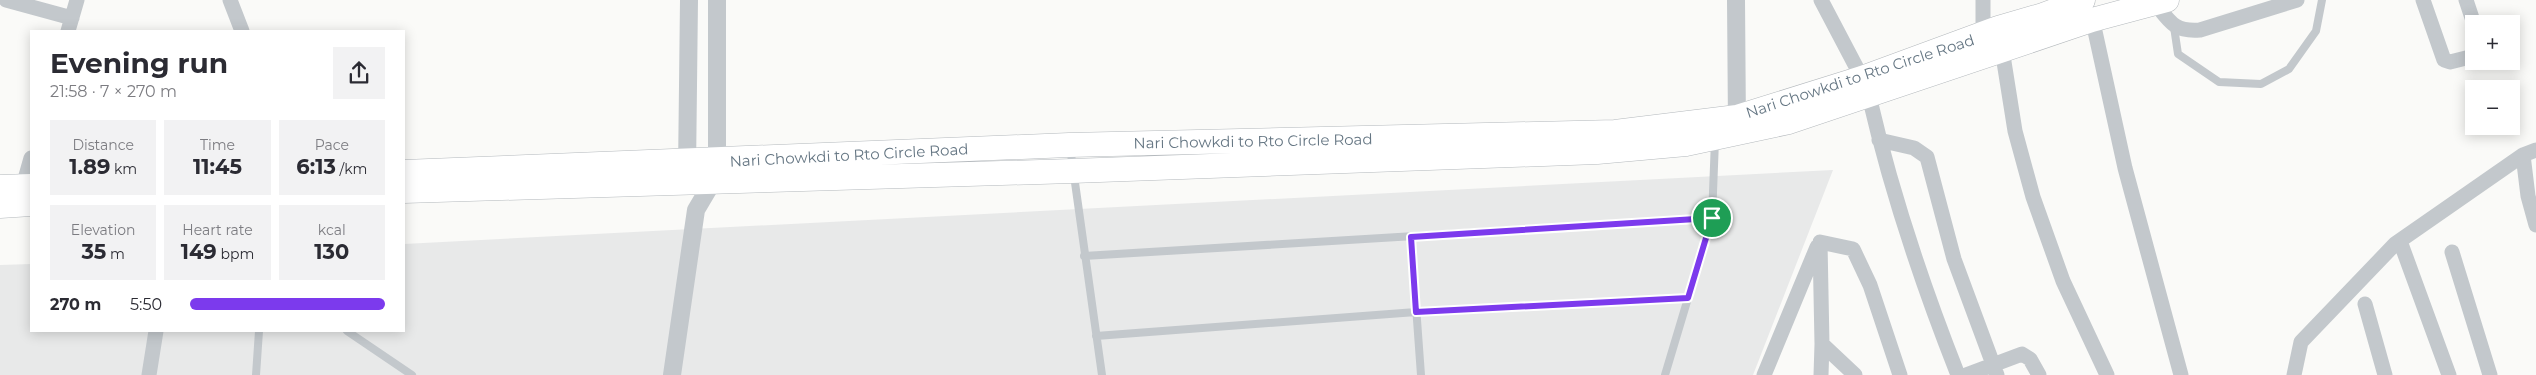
<!DOCTYPE html>
<html lang="en">
<head>
<meta charset="utf-8">
<style>
  body { margin:0; font-family:Montserrat,sans-serif; background:#f2f2f3; color:#2b2b33; height:100vh; display:flex; flex-direction:column; font-size:19px; white-space:nowrap }
  * { box-sizing:border-box; margin:0 }
  p { font-size:16px; color:#7c7c81 }
  .icon { flex:none; width:28px; height:28px; fill:none; stroke:currentColor; stroke-width:2; stroke-linecap:round; stroke-linejoin:round }
  .map { position:relative; flex:1; overflow:hidden }
  .side { position:absolute; left:30px; top:30px; width:375px; height:302px; display:flex; flex-direction:column; background:#fff; border-radius:0px; box-shadow:0 2px 12px #0003 }
  .side>* { flex:none }
  .tools { position:absolute; left:2465px; top:15px; display:grid; gap:10px }
  .tools a { display:grid; place-items:center; width:55px; height:55px; border-radius:0px; background:#fff; box-shadow:0 2px 12px #0003; font-size:25px }
  .pin { position:absolute; display:grid; place-items:center; width:42px; height:42px; color:#fff; margin:-21px; border:2px solid #fff; border-radius:50%; box-shadow:0 1px 5px #0007 }
  .round { display:grid; place-items:center; flex:none; width:52px; height:52px; border-radius:0px; background:#f2f2f3 }
  .summary { display:flex; align-items:center; justify-content:space-between; height:85px; padding:0 20px }
  h1 { font-size:28px; font-weight:700; line-height:38px }
  .stats { display:grid; grid-template-columns:repeat(3,1fr); gap:8px; height:85px; padding:5px 20px }
  .stats div { display:grid; align-content:center; border-radius:0px; background:#f2f2f3; text-align:center }
  .stats b { font-size:21px; font-weight:700 }
  .stats small { font-size:14px; font-weight:400 }
  .stats p { font-size:14px }
  ul { padding:0 20px; list-style:none; font-size:16px }
  li { display:grid; grid-template-columns:80px 60px 1fr; align-items:center; height:38px }
  li i { height:12px; border-radius:6px; background:#7c3aed }
  .map>svg:first-child { display:block }
  .built { fill:#e8e9e9 }
  .lines { fill:none; stroke-linecap:round; stroke-linejoin:round }
  .trunk-casing { stroke:#b4b9bd; stroke-width:25 }
  .service { stroke:#c3c8cc; stroke-width:8 }
  .minor { stroke:#c3c8cc; stroke-width:15 }
  .tertiary { stroke:#c3c8cc; stroke-width:18 }
  .trunk { stroke:#fff; stroke-width:24 }
  .route-casing { stroke:#fff; stroke-width:10 }
  .route { stroke:#7c3aed; stroke-width:6 }
  .labels { text-anchor:middle; dominant-baseline:central; stroke-width:5; stroke-linejoin:round; paint-order:stroke }
  .street-label { font-size:15px; fill:#657683; stroke:#fff }
</style>
</head>
<body>
<div class="map">
<svg width="2536" height="375" viewBox="0 0 2536 375">
  <rect width="100%" height="100%" fill="#fafaf8"/>
  <path class="built" d="M1833 170 1753 375H0V265L31 264V331H404V244Z"/>
  <g class="lines">
    <g class="trunk-casing">
      <path id="trunk" d="M404 172 1069 145 1615 132 1737 117 1862 78 1998 28 2043 15 2083 0
        M0 187 31 186
        M404 191 1072 171 1597 152 1686 144 1789 122 2092 20 2167 0
        M0 206 31 204"/>
    </g>
    <path class="service" d="M2174 27 2178 54 2219 82 2261 84 2289 69 2316 31 2322 0
      M1070 147 1102 375
      M1411 237 1421 375
      M1084 256 1712 218
      M347 331 412 375
      M1096 336 1416 312 1688 298
      M256 375 259 331
      M1665 375 1712 218 1715 140"/>
    <path class="minor" d="M6 0 72 18
      M230 0 242 31
      M1821 0 1862 78
      M2423 0 2444 60 2450 62 2474 56
      M2466 0 2474 24
      M2155 3C2170 22 2174 32 2200 30L2297 0
      M2091 13 2125 168 2181 375
      M68 31 77 0
      M1983 35V0
      M2001 43 2015 131 2033 197 2063 281 2107 375
      M1869 96C1891 191 1922 284 1958 375
      M1879 140 1914 148 1927 157 1954 259 1997 375
      M2536 150 2523 155 2528 196 2536 225
      M23 186 31 158
      M2400 241 2449 375
      M2452 252 2490 375
      M2365 304 2385 375
      M1822 344 1855 375
      M149 375 156 331
      M1764 375 1817 247
      M1821 375 1822 344 1820 242 1853 249 1870 285 1900 375
      M1966 375 2022 354 2030 359 2039 375
      M2294 375 2301 342 2395 244 2523 155"/>
    <path class="tertiary" d="M1736 0 1737 127
      M687 171 689 0
      M672 375 696 210 712 183 717 161V0"/>
    <use href="#trunk" class="trunk"/>
  </g>
  <g class="lines">
    <g class="route-casing">
      <path id="route" d="M1712 218 1688 298 1416 312 1411 237Z"/>
    </g>
    <use href="#route" class="route"/>
  </g>
  <g class="labels">
    <g class="street-label">
      <text transform="translate(1860 76) rotate(-18)">Nari Chowkdi to Rto Circle Road</text>
      <text transform="translate(1253 141) rotate(-1)">Nari Chowkdi to Rto Circle Road</text>
      <text transform="translate(849 155) rotate(-3)">Nari Chowkdi to Rto Circle Road</text>
    </g>
  </g>
</svg>
<div class="tools">
<a>+</a>
<a>−</a>
</div>
<div class="pin" style="left:1712px;top:218px;background:#1e9e55"><svg class="icon" aria-label="arrive" viewBox="0 0 24 24"><path d="M6 21V4h12l-3 4 3 4H6"/></svg></div>
<section class="side">
<div class="summary"><div><h1>Evening run</h1><p>21:58 · 7 × 270 m</p></div><a class="round"><svg class="icon" aria-label="share" viewBox="0 0 24 24"><path d="M12 15V3M7 8l5-5 5 5M5 13v7h14v-7"/></svg></a></div>
<div class="stats">
<div><p>Distance</p><b>1.89<small> km</small></b></div>
<div><p>Time</p><b>11:45</b></div>
<div><p>Pace</p><b>6:13<small> /km</small></b></div>
</div>
<div class="stats">
<div><p>Elevation</p><b>35<small> m</small></b></div>
<div><p>Heart rate</p><b>149<small> bpm</small></b></div>
<div><p>kcal</p><b>130</b></div>
</div>
<ul>
<li><b>270 m</b>5:50<i style="width:100%"></i></li>
</ul>
</section>
</div>
</body>
</html>
